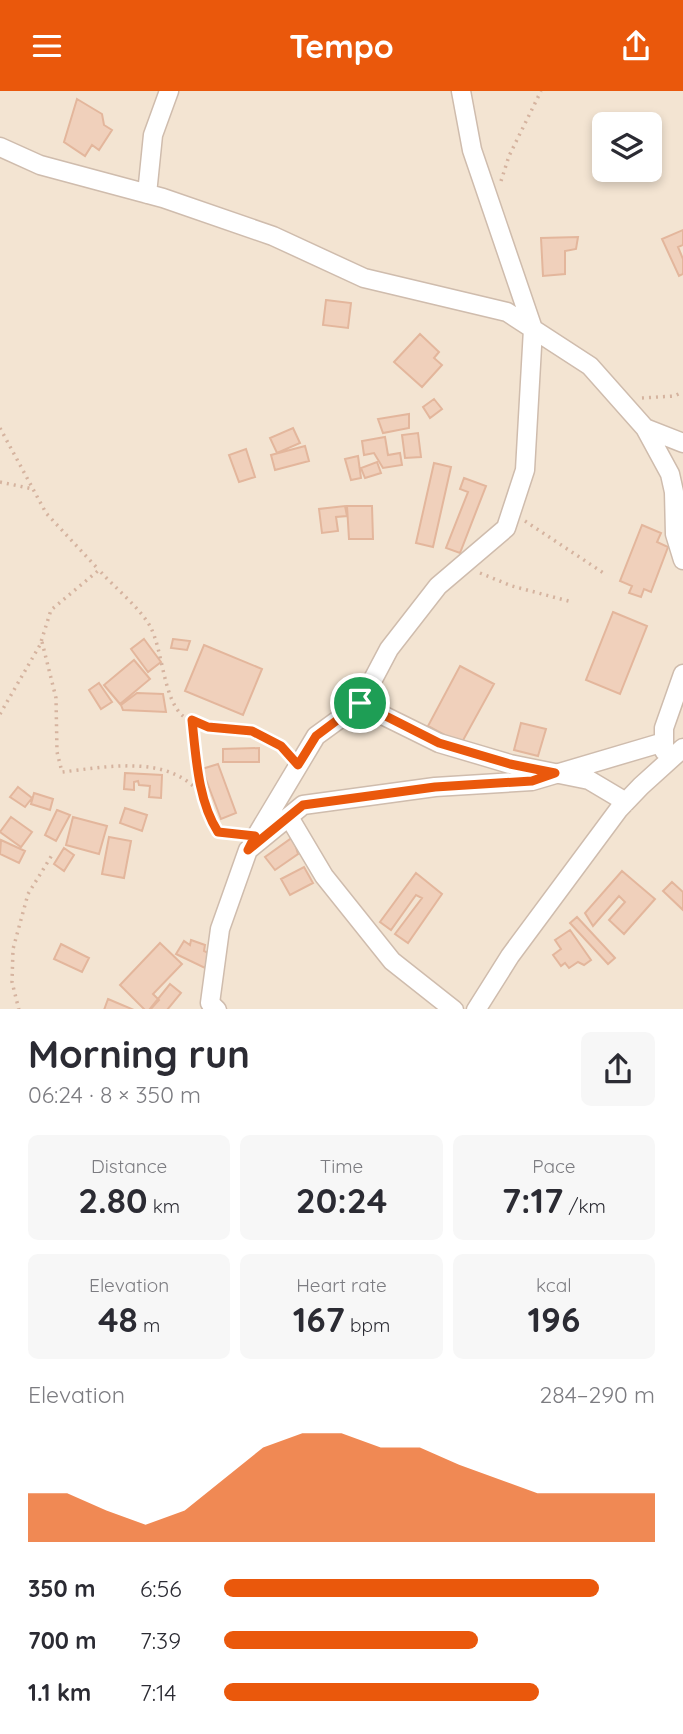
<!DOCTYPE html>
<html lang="en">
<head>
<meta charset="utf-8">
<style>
  body { margin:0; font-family:Quicksand,sans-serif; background:#f7f7f7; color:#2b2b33; height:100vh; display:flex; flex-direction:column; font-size:26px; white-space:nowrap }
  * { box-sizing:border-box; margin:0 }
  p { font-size:23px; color:#7c7c81 }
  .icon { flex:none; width:38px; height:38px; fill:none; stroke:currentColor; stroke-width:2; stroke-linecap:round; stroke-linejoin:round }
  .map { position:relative; height:918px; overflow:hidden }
  .drawer { display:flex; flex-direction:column; background:#fff; flex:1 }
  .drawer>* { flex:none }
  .fabs { position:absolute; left:592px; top:21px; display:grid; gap:14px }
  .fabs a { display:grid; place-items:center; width:70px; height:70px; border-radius:10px; background:#fff; box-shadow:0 4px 10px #0003; font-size:35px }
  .pin { position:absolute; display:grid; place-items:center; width:60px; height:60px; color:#fff; margin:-30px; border:4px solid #fff; border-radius:50%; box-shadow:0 2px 7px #0007 }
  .round { display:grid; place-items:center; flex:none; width:74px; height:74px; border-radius:10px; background:#f7f7f7 }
  .head { display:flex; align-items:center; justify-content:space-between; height:119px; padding:0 28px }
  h1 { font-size:38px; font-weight:700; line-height:52px }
  .figures { display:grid; grid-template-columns:repeat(3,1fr); gap:10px; height:119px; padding:7px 28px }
  .figures div { display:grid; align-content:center; border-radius:10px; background:#f7f7f7; text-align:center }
  .figures b { font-size:35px; font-weight:700 }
  .figures small { font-size:19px; font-weight:400 }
  .figures p { font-size:19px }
  .chart { height:196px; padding:14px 28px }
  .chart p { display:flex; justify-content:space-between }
  .chart svg { width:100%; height:126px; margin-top:7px; fill:#ea580c; opacity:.7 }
  ul { padding:0 28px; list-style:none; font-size:23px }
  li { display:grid; grid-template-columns:112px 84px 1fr; align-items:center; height:52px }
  li i { height:18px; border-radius:9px; background:#ea580c }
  header { display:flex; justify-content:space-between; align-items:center; height:91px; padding:0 28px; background:#ea580c; color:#fff; font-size:32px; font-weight:700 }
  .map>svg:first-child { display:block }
  .residential { fill:#f3e4d2; fill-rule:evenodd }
  .building { fill:#f0d0bb; stroke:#e3b69c; stroke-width:2 }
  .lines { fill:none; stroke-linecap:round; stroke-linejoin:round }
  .minor-casing { stroke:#cfbcad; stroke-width:21 }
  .path { stroke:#d5b39f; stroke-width:3.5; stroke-dasharray:2 5; stroke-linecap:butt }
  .minor { stroke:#fff; stroke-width:18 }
  .route-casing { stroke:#fff; stroke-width:14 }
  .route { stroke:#ea580c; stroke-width:9 }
</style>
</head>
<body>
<header><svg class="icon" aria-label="menu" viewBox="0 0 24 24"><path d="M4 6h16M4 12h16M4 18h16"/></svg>Tempo<svg class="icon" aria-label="share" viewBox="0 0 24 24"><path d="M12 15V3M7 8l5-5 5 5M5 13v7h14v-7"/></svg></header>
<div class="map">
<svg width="683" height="919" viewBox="0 0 683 919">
  <rect width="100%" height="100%" fill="#fcf2e3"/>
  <path class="residential" d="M0 0H683V918L0 919ZM604 33H649V79H604Z"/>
  <path class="building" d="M77 8 102 23 104 34 112 39 99 59 92 54 85 65 64 51Z
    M683 139V154L678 156 683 168V183L679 185 662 148Z
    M578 146 576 158 565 160V183L543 185 541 147Z
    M326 209 351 212 348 237 323 234Z
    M420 243 439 261 434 267 442 274 422 296 394 271Z
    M434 308 442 318 430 327 423 316Z
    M409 323V337L383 342 378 328Z
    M293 337 300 352 277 362 270 347Z
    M418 342 421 366 405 367 402 344Z
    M385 346 388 364 400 362 402 374 383 377 374 362 364 364 362 350Z
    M305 355 309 370 275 379 271 364Z
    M246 358 255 386 239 391 229 364Z
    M358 365 361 387 351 389 345 368Z
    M377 371 381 382 365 387 361 377Z
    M434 372 451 376 433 456 416 452Z
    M464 387 486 395 460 462 446 457 468 401 460 398Z
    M345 415 347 425 336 426 338 440 322 442 319 418Z
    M347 415H372L373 448H349Z
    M642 434 661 442 657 451 668 456 651 501 644 498 641 506 629 502 632 495 620 490Z
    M613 521 647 535 620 603 586 589Z
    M144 548 161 571 148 581 131 558Z
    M173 548 190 550 187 559 171 557Z
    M204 554 262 578 243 624 185 600Z
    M134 569 150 588 120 613 104 594Z
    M460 575 494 593 461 653 428 635Z
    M99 592 112 611 101 618 89 599Z
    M137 602 163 603 166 621 123 619 121 614Z
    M521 632 546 638 538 665 514 659Z
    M259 657V671H223V658Z
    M218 673 236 722 221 728 202 678Z
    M125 682 162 684 161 707 149 706 150 695 139 694 138 690 134 691V699L124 698Z
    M18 696 32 707 25 716 10 706Z
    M34 702 53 708 50 719 31 713Z
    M125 717 147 724 142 740 120 732Z
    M57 719 70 724 56 750 45 744Z
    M11 726 32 741 21 756 0 741Z
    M73 726 107 735 99 763 66 754Z
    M109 746 131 750 124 787 102 783Z
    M293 746 298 763 275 779 265 766Z
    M1 749 25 760 19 772 0 763Z
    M64 757 74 764 64 780 54 773Z
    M304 776 313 792 290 804 281 788Z
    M622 780 655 808 624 843 609 829 625 811 619 805 593 835 585 822Z
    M416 782 442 803 408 852 395 843 422 807 416 804 391 839 380 831Z
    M672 791 683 801V819L663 800Z
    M577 826 615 867 608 873 570 832Z
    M570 839 591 869 584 874 578 871 569 877 565 872 561 875 553 864 561 858 555 849Z
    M191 849 205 854 204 860 212 864 205 877 176 863 184 850 190 854Z
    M160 852 182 873 153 903 159 909 150 919H145L120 894Z
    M61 853 89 867 82 881 54 868Z
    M170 893 181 902 167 919H149Z
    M108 908 134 919H104Z"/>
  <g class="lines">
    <g class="minor-casing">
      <path id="minor" d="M0 56 40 74 163 107 273 145 364 187 507 221 590 275 645 337 670 383 674 401 675 443 683 469
        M147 103 153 44 169 0
        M645 337 683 352
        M360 613 389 558 438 495 506 437 525 379 533 238 472 59 461 0
        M664 660V637L683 583
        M289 726 324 785 392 870 454 919
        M252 752 316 645 360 613 439 652 510 673 589 689 626 711
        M217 919 210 912 220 838 248 759 303 714 435 696 532 690 664 651
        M476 919 510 865 619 718 641 695 683 657"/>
    </g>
    <path class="path" d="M501 90 509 65 541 0
      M642 307 674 305 683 301
      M0 337 46 422 99 479
      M0 391 33 398
      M525 430 605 483
      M480 482 512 495 572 511
      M42 551 56 607 57 661 62 681C107 676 167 663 200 702 210 713 210 729 218 741L237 744
      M0 623 40 554 51 519 99 479C115 497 138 515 150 535 163 559 163 608 183 625 212 650 258 627 287 662
      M192 630 202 702
      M19 919 12 891 13 858 28 803 52 764"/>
    <use href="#minor" class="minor"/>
  </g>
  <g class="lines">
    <g class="route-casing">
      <path id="route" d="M360 612 439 652 510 673 555 682 532 690 435 696 303 714 248 759 255 745 218 741C198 710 196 666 192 629L208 636 252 640 281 655 298 674 316 645Z"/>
    </g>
    <use href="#route" class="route"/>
  </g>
</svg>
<div class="fabs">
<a><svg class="icon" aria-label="layers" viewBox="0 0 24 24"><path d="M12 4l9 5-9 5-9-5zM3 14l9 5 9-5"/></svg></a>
</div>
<div class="pin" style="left:360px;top:612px;background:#1e9e55"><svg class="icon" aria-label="arrive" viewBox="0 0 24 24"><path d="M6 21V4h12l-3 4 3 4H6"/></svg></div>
</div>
<section class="drawer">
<div class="head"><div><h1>Morning run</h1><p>06:24 · 8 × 350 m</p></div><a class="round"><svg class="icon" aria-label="share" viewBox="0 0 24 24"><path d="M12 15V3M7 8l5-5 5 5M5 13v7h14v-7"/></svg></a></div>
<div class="figures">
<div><p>Distance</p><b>2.80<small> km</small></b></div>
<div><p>Time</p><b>20:24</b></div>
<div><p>Pace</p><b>7:17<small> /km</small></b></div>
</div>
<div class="figures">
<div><p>Elevation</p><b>48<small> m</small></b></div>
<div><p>Heart rate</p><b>167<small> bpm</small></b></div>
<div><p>kcal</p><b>196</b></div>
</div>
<div class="chart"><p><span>Elevation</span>284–290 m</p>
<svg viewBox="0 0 160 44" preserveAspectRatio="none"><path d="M0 44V27L10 27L20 33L30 38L40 33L50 22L60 11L70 6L80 6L90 11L100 11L110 17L120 22L130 27L140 27L150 27L160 27V44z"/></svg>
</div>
<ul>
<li><b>350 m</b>6:56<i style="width:87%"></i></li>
<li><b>700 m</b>7:39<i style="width:59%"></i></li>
<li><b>1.1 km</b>7:14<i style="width:73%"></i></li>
</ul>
</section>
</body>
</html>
